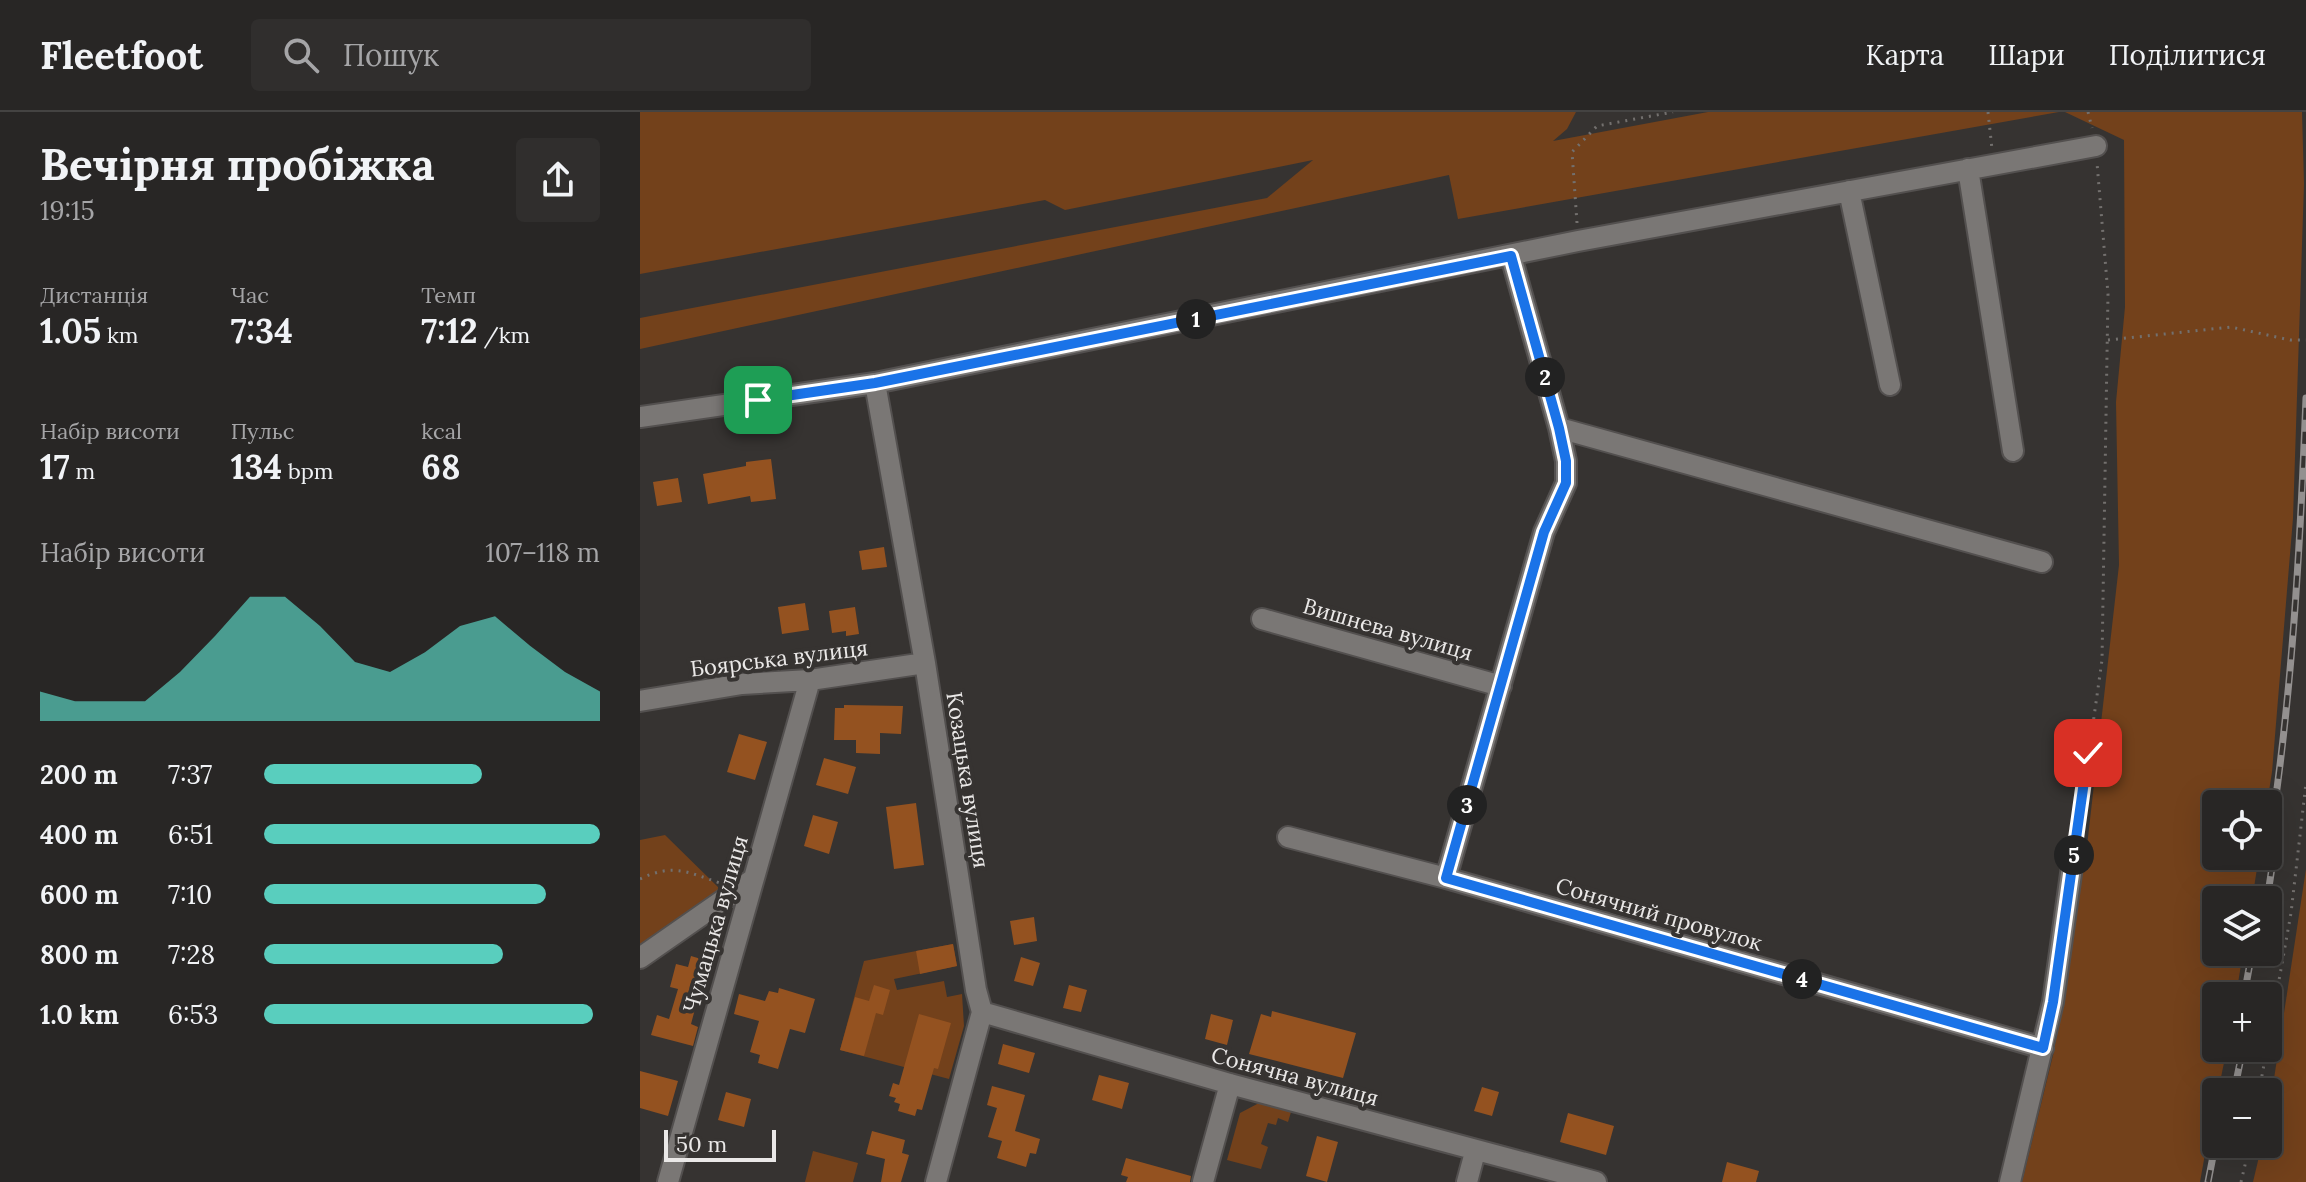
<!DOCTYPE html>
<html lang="uk">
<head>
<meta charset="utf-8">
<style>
  body { margin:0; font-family:Lora,serif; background:#302e2d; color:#f1f3f6; height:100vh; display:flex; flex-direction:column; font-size:30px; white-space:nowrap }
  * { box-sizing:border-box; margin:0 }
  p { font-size:26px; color:#a5a5a7 }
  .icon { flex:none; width:44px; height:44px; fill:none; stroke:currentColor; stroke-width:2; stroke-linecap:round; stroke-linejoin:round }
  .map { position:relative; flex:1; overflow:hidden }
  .sheet { display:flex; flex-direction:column; background:#282625; width:640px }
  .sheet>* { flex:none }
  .fabs { position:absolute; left:1562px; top:678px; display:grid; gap:16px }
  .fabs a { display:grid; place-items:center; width:80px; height:80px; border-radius:8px; background:#282625; box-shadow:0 8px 32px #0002,0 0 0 2px #444342; font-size:40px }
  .scale { position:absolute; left:24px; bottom:20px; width:112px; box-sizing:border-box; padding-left:8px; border:4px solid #eae8e7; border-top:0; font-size:22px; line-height:28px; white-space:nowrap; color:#eae8e7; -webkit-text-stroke:6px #363331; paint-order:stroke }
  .pin { position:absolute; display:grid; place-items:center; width:68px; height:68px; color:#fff; margin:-34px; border-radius:16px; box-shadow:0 4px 12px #0006 }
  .km { position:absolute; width:40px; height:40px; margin:-20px; border-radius:50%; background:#222; color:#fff; font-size:22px; line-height:40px; text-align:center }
  .round { display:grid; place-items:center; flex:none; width:84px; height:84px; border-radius:8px; background:#302e2d }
  .head { display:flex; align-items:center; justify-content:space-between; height:136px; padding:0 40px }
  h1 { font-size:44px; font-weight:700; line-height:60px }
  .figures { display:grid; grid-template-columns:repeat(3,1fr); gap:12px; height:136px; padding:8px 40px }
  .figures div { display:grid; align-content:center }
  .figures b { font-size:34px; font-weight:700 }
  .figures small { font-size:22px; font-weight:400 }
  .figures p { font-size:22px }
  .chart { height:224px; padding:16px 40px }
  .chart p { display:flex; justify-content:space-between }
  .chart svg { width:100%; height:144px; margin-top:8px; fill:#59cebe; opacity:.7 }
  ul { padding:0 40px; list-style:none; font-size:26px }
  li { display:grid; grid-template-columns:128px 96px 1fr; align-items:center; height:60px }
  li i { height:20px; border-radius:10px; background:#59cebe }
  header { display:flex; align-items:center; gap:48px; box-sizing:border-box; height:112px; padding:0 40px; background:#282625; border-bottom:2px solid #444342 }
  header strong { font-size:38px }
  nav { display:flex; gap:44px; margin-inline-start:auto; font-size:28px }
  .search { width:560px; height:72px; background:#302e2d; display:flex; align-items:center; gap:20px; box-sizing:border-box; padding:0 28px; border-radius:8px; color:#a5a5a7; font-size:30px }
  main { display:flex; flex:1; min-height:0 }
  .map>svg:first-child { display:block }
  .green { fill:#73411b }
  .building { fill:#945220 }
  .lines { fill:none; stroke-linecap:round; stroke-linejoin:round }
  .minor-casing { stroke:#53504f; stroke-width:24 }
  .path { stroke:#73706e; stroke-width:3; stroke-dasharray:2 6; stroke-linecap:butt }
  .minor { stroke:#7a7775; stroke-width:20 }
  .rail-casing { stroke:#93908f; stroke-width:7 }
  .rail { stroke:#363331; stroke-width:4; stroke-dasharray:12; stroke-linecap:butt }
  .route-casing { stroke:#fff; stroke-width:16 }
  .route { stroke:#1a73e8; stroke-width:10 }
  .labels { text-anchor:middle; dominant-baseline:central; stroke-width:8; stroke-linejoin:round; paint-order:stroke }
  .street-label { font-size:22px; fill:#eae8e7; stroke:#363331 }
</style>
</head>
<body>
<header>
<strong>Fleetfoot</strong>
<div class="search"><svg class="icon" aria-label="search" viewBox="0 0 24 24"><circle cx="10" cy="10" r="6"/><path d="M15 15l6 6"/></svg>Пошук</div>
<nav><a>Карта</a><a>Шари</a><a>Поділитися</a></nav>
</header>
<main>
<section class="sheet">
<div class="head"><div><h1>Вечірня пробіжка</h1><p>19:15</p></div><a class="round"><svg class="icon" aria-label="share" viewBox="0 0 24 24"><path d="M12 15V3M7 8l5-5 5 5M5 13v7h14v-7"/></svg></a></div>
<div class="figures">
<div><p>Дистанція</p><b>1.05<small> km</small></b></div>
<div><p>Час</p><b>7:34</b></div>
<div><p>Темп</p><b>7:12<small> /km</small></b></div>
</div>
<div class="figures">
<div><p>Набір висоти</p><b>17<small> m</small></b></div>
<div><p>Пульс</p><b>134<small> bpm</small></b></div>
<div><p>kcal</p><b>68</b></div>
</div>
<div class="chart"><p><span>Набір висоти</span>107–118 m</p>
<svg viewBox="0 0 160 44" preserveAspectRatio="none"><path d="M0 44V35L10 38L20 38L30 38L40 29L50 18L60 6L70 6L80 15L90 26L100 29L110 23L120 15L130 12L140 21L150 29L160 35V44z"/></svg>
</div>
<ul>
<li><b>200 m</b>7:37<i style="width:65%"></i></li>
<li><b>400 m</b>6:51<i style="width:100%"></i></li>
<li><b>600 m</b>7:10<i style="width:84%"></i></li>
<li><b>800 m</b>7:28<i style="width:71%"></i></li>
<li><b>1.0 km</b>6:53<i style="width:98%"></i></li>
</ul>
</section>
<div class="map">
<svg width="1666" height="1070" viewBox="0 0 1666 1070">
  <rect width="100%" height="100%" fill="#363331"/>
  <path class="green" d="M0 0H936L927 17 913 29 1068 0H1419L818 107 809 63 0 237V206L627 86 673 48 425 98 405 88 0 162Z
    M1425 0H1662L1664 72 1653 406 1632 660 1627 692H1576V744H1619L1612 788H1576V840H1603L1596 884H1576V936H1587L1578 980H1576L1560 1070H1382L1414 939 1447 734 1479 453 1476 290 1485 195 1484 28Z
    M25 723 80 777 0 834V728Z
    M1666 757V1070H1613L1622 1032H1628V1006Z
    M313 832 317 854 254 867 257 878 304 869 307 885 322 882 324 914 309 967 200 938 224 849Z
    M619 991 651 1000 648 1010 638 1006 636 1013 628 1011 621 1032 628 1035 621 1057 587 1048 600 1001Z
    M173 1039 218 1051 213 1070H165Z"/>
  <path class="building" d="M131 347 136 387 111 390 110 384 68 392 63 362 106 354V350Z
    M38 366 42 390 17 394 13 370Z
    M244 435 247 455 222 458 219 439Z
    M165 491 169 518 142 522 138 495Z
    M215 495 219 522 206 524V519L192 521 189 499Z
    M204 593 263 594 261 622 240 621V642L216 641V628H194L195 596H204Z
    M99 622 127 630 115 668 87 660Z
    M184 646 216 655 208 682 176 673Z
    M276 691 284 753 254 757 246 695Z
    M173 703 198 710 189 742 164 734Z
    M394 805 397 829 374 833 370 809Z
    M313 832 317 854 280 862 276 839Z
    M51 844 68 849 51 912 58 915 53 934 11 923 17 903 29 907 38 877 30 875 36 852 48 855Z
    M381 845 400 851 393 874 374 869Z
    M234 873 250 878 243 903 236 901 224 944 200 938 215 885 229 889Z
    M429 873 447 878 441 900 423 896Z
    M139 876 175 887 165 921 150 917 138 957 118 951 120 943 110 940 119 909 94 902 99 882 125 889 129 879 138 881Z
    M632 899 716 921 703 966 609 942 621 902 631 905Z
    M279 902 311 911 298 957 294 956 282 998 277 997 275 1004 258 999 260 992 254 990 256 986 249 984 253 971 259 973Z
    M571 902 593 908 587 933 565 927Z
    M363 932 395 941 389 961 358 952Z
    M0 959 38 969 28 1004 0 996Z
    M459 963 489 971 482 997 452 988Z
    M352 974 385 983 375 1019 400 1027 396 1042 390 1041 386 1055 357 1046 362 1029 348 1025 357 996 347 993Z
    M842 975 859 980 852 1004 834 999Z
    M86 980 111 987 104 1015 78 1008Z
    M928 1001 974 1014 966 1043 920 1030Z
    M232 1019 265 1028 262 1041 269 1043 261 1070H241L245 1047 226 1042Z
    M677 1024 698 1030 687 1070 666 1064Z
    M486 1046 551 1064 550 1070H486L488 1065 481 1063Z
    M1087 1050 1119 1059 1116 1070H1082Z"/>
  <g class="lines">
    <g class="minor-casing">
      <path id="minor" d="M1328 57 1373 339
        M1209 79 1250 273
        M235 271 285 551 336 878 342 900 296 1070
        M0 305 235 271 938 129 1456 34
        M919 316 1402 450
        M622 507 861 574
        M0 589 102 572 170 568 285 551
        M648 725 806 766 1403 936
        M806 766 904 420 926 371V349L919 316 871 144
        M0 846 112 768
        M342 900 590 972 956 1070
        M28 1070 170 568
        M563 1070 590 972
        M827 1070 835 1040
        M1370 1070 1413 890 1435 733"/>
    </g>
    <path class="path" d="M1348 0 1352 37
      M1448 0 1452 16
      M937 111 932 40 957 14 1033 0
      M1468 228 1591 215 1650 228H1666
      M1438 718 1462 548 1468 182 1457 51
      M0 767C33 751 47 760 80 771
      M1628 930 1651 801 1666 671
      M1619 980 1627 936
      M1601 1070 1610 1032"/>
    <use href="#minor" class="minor"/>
    <g class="rail-casing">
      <path id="rail" d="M1628 738C1652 589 1660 437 1666 286
        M1627 788 1636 729
        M1604 884 1612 840
        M1594 980 1603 936
        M1568 1070 1576 1029"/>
    </g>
    <use href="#rail" class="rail"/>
  </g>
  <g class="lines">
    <g class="route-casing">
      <path id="route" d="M118 288 235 271 871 144 919 316 926 349V371L904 420 806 766 1403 936 1413 890 1448 641"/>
    </g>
    <use href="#route" class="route"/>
  </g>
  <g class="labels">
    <g class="street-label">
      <text transform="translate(748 517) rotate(16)">Вишнева вулиця</text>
      <text transform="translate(139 546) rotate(-7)">Боярська вулиця</text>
      <text transform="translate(328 668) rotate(81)">Козацька вулиця</text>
      <text transform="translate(1019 802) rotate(16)">Сонячний провулок</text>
      <text transform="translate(75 812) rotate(-74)">Чумацька вулиця</text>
      <text transform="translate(655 964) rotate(15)">Сонячна вулиця</text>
    </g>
  </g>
</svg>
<div class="fabs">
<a><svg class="icon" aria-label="locate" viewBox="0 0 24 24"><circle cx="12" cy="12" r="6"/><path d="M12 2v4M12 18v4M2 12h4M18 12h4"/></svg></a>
<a><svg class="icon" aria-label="layers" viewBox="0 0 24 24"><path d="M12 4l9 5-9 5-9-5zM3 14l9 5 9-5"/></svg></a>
<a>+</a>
<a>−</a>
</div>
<div class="scale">50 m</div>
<div class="pin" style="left:118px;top:288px;background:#1e9e55"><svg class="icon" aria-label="arrive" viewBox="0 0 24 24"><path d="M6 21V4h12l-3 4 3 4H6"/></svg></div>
<div class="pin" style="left:1448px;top:641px;background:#d93025"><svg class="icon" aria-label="check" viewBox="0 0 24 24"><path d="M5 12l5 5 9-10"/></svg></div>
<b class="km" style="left:556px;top:207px">1</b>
<b class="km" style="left:905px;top:265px">2</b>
<b class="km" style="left:827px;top:693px">3</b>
<b class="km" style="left:1162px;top:867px">4</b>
<b class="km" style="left:1434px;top:743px">5</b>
</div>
</main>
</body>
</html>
